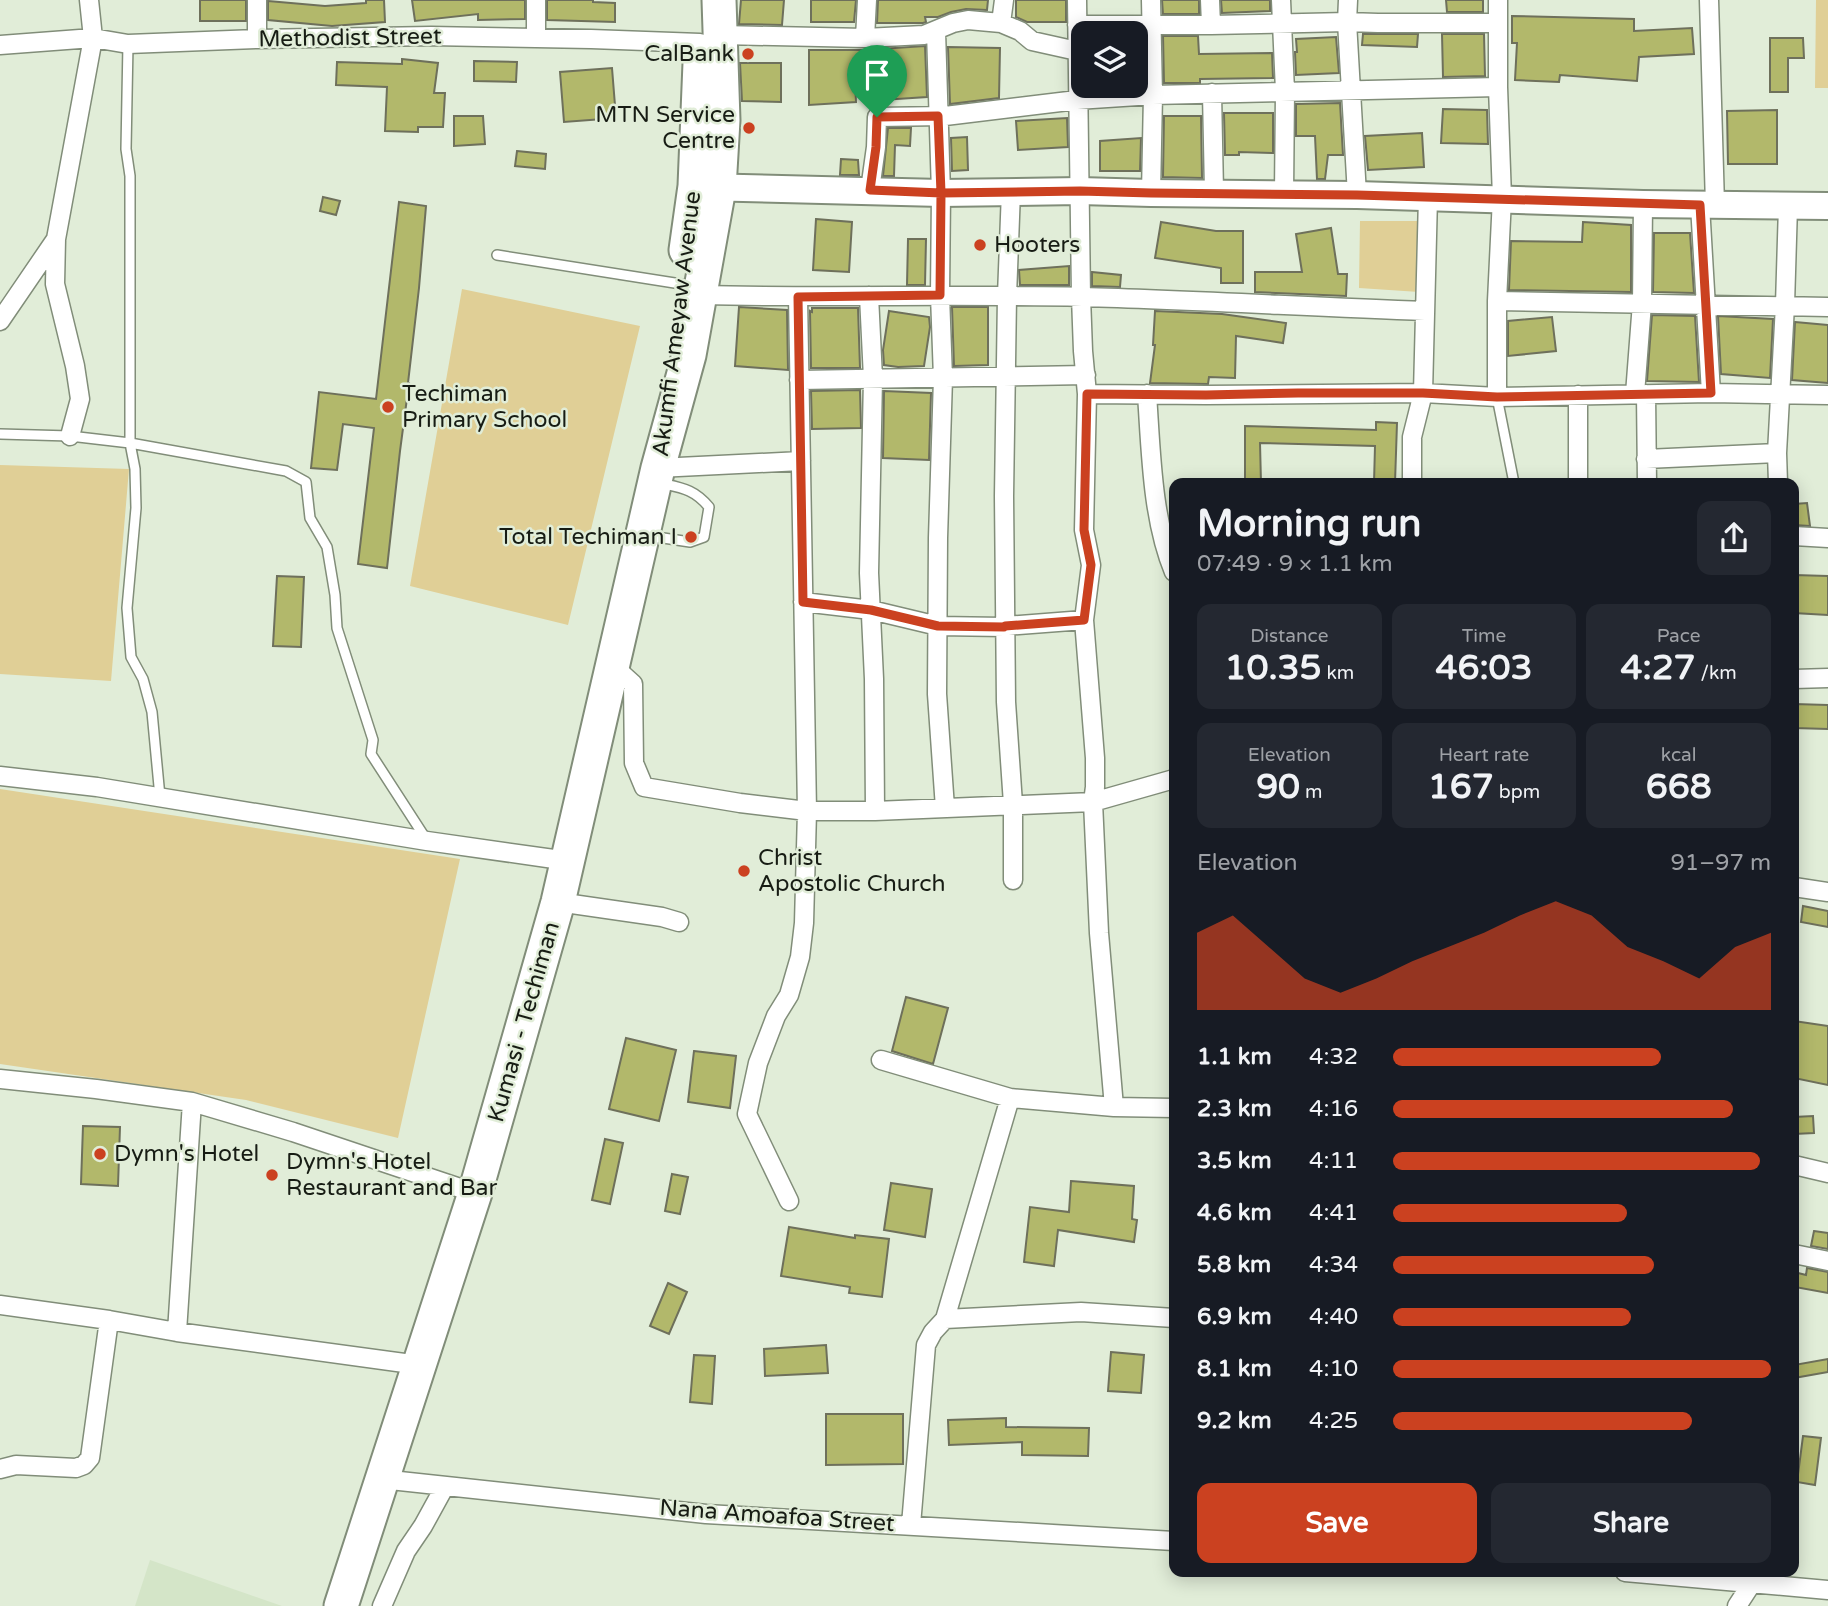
<!DOCTYPE html>
<html lang="en">
<head>
<meta charset="utf-8">
<style>
  body { margin:0; font-family:"Varela Round",sans-serif; background:#242831; color:#f1f3f6; height:100vh; display:flex; flex-direction:column; font-size:26px; white-space:nowrap }
  * { box-sizing:border-box; margin:0 }
  p { font-size:23px; color:#9ea1a6 }
  .icon { flex:none; width:38px; height:38px; fill:none; stroke:currentColor; stroke-width:2; stroke-linecap:round; stroke-linejoin:round }
  .map { position:relative; flex:1; overflow:hidden }
  .drawer { position:absolute; left:1169px; top:478px; width:630px; height:1099px; display:flex; flex-direction:column; background:#171b24; border-radius:14px; box-shadow:0 4px 18px #0003 }
  .drawer>* { flex:none }
  .buttons { position:absolute; left:1071px; top:21px; display:grid; gap:14px }
  .buttons a { display:grid; place-items:center; width:77px; height:77px; border-radius:14px; background:#171b24; box-shadow:0 4px 18px #0003; font-size:35px }
  .pin { position:absolute; display:grid; place-items:center; width:60px; height:60px; color:#fff; margin:-72px -30px; border-radius:50% 50% 50% 0; rotate:-45deg; box-shadow:0 0 7px #0007 }
  .pin .icon { rotate:45deg }
  .round { display:grid; place-items:center; flex:none; width:74px; height:74px; border-radius:14px; background:#242831 }
  .overview { display:flex; align-items:center; justify-content:space-between; height:119px; padding:0 28px }
  h1 { font-size:38px; font-weight:700; line-height:52px }
  .figures { display:grid; grid-template-columns:repeat(3,1fr); gap:10px; height:119px; padding:7px 28px }
  .figures div { display:grid; align-content:center; border-radius:14px; background:#242831; text-align:center }
  .figures b { font-size:35px; font-weight:700 }
  .figures small { font-size:19px; font-weight:400 }
  .figures p { font-size:19px }
  .chart { height:196px; padding:14px 28px }
  .chart p { display:flex; justify-content:space-between }
  .chart svg { width:100%; height:126px; margin-top:7px; fill:#cb4120; opacity:.7 }
  .action { display:flex; gap:14px; margin-top:auto; padding:14px 28px }
  .action a { flex:1; height:80px; border-radius:14px; background:#cb4120; color:#fff; font-size:28px; font-weight:700; line-height:80px; text-align:center }
  .action a+a { background:#242831; color:#f1f3f6 }
  ul { padding:0 28px; list-style:none; font-size:23px }
  li { display:grid; grid-template-columns:112px 84px 1fr; align-items:center; height:52px }
  li i { height:18px; border-radius:9px; background:#cb4120 }
  .map>svg:first-child { display:block }
  .built { fill:#d4e5c8 }
  .green { fill:#e0cf96 }
  .building { fill:#b2b86b; stroke:#6e705b; stroke-width:2 }
  .lines { fill:none; stroke-linecap:round; stroke-linejoin:round }
  .lane-casing { stroke:#818d79; stroke-width:12 }
  .street-casing { stroke:#818d79; stroke-width:21 }
  .secondary-casing { stroke:#818d79; stroke-width:30 }
  .highway-casing { stroke:#818d79; stroke-width:37 }
  .lane { stroke:#fff; stroke-width:9 }
  .street { stroke:#fff; stroke-width:18 }
  .secondary { stroke:#fff; stroke-width:26 }
  .highway { stroke:#fff; stroke-width:33 }
  .route-casing { stroke:#fff; stroke-width:14 }
  .route { stroke:#cb4120; stroke-width:9 }
  .poi-dot { fill:#cb4120; stroke:#e1edd8; stroke-width:2.5 }
  .labels { text-anchor:middle; dominant-baseline:central; stroke-width:5; stroke-linejoin:round; paint-order:stroke }
  .street-label { font-size:23px; fill:#171c14; stroke:#e1edd8 }
  .poi-label { font-size:23px; fill:#171c14; stroke:#e1edd8; text-anchor:start }
</style>
</head>
<body>
<div class="map">
<svg width="1828" height="1606" viewBox="0 0 1828 1606">
  <rect width="100%" height="100%" fill="#e1edd8"/>
  <path class="built" d="M150 1560 282 1606H135Z"/>
  <path class="green" d="M1816 0H1828V88H1815Z
    M1360 221H1423L1419 292 1359 288Z
    M462 289 640 326 568 625 410 586Z
    M0 465 129 469 111 681 0 674Z
    M0 789 460 859 398 1138 246 1100 0 1064Z"/>
  <path class="building" d="M200 0H246V21H200Z
    M366 0H384L385 22 332 26 268 20V1L325 6 366 3Z
    M412 0H525V19L478 20V14L415 21Z
    M547 0H593V2L615 3V22L547 20Z
    M741 0H784L782 25 739 24Z
    M811 0H856L854 22H811Z
    M878 0H988L987 10 966 9 951 12 938 17H925L926 22 923 23H877Z
    M1016 0H1066V22H1027L1016 17Z
    M1162 0H1199V14H1163Z
    M1221 0H1270V11L1222 13Z
    M1446 0H1483V12H1447Z
    M1512 16 1634 19V31L1692 28 1694 54 1639 57 1637 81 1560 75 1559 82 1515 80 1517 43H1512Z
    M1363 34H1418L1417 47 1362 45Z
    M1442 34H1484L1485 76 1443 77Z
    M1163 36H1198L1199 54 1272 53 1273 78 1200 79V83H1164Z
    M1336 37 1339 73 1296 75 1295 52H1297L1296 39Z
    M1770 38H1803L1804 58H1788V92H1770Z
    M925 46 927 97 882 100 880 79H855L856 102 809 105V50H865Z
    M948 47 1000 48 999 98 950 104Z
    M402 59 438 63 434 93H445L443 127H418V132L385 131 387 87 336 85 337 62 402 64Z
    M474 61 517 62 516 82 474 81Z
    M740 63H781V102L742 101Z
    M612 68 616 118 564 122 560 72Z
    M1340 103 1343 155H1328L1325 179H1317L1315 136H1296V104Z
    M1443 109 1487 110 1488 144 1441 143Z
    M1777 110V164H1728L1727 111Z
    M1224 113H1273V153L1239 152V155H1225Z
    M454 116H483L485 144 454 146Z
    M1164 116H1201L1202 178 1163 177Z
    M1067 118 1068 147 1018 150 1016 121Z
    M888 128H911L910 146 895 145 894 176H883Z
    M1422 133 1424 167 1368 170 1365 136Z
    M967 137 968 170 952 171 951 138Z
    M1141 138 1140 171H1100V141Z
    M517 151 546 154 545 169 515 166Z
    M841 159 858 160 859 175H840Z
    M323 197 340 201 336 215 320 211Z
    M399 202 426 206 419 288 408 383H409L400 451 387 568 358 564 374 428 343 424 337 470 311 468 319 392 376 399Z
    M816 219 852 222 849 272 813 270Z
    M1161 222 1216 231H1243V283H1221V268L1155 258Z
    M1583 222 1631 225V292L1509 290 1511 241 1582 242Z
    M1331 228 1338 274H1347L1346 296 1255 292V272H1302L1296 234Z
    M1654 233H1690L1694 293 1653 292Z
    M908 239H926L925 285H907Z
    M1069 266V285H1020L1019 270Z
    M1092 272 1121 275 1120 287 1092 286Z
    M739 307 787 310 788 370 735 366Z
    M952 307H988V365L954 366Z
    M812 308H858L860 368H811L810 311 812 312Z
    M889 311 929 317 930 327 924 366 898 367 884 365 883 350Z
    M1155 311 1222 314 1286 323 1283 343 1236 336 1235 378 1209 377 1208 384 1150 383 1155 345H1153Z
    M1652 315 1695 316 1699 382 1647 381Z
    M1718 316 1773 319 1770 378 1721 374Z
    M1552 317 1556 351 1508 356V321Z
    M1795 322 1828 325V383L1792 380Z
    M860 390 861 428 812 429 811 391Z
    M884 391 931 393 929 460 883 458Z
    M1376 422 1397 423 1395 483H1374L1375 446 1260 443 1261 483H1245V426L1376 430Z
    M1807 503 1810 526 1794 525V504Z
    M1794 575 1828 576V615L1794 613Z
    M277 576 304 577 301 647 273 646Z
    M1794 704 1828 705V729L1794 728Z
    M1803 906 1828 911V927L1801 922Z
    M906 997 948 1008 933 1064 892 1051Z
    M1794 1021 1828 1026V1085L1794 1078Z
    M626 1038 676 1050 659 1121 609 1109Z
    M694 1051 736 1056 730 1108 688 1102Z
    M1813 1116 1814 1133 1794 1134V1117Z
    M83 1126 120 1127 118 1186 81 1184Z
    M605 1139 623 1143 610 1204 592 1200Z
    M672 1174 688 1177 680 1214 665 1211Z
    M1071 1181 1134 1186 1132 1219 1137 1220 1134 1242 1058 1230 1054 1266 1024 1262 1030 1207 1069 1212Z
    M891 1183 932 1189 925 1237 884 1230Z
    M789 1227 855 1238V1235L889 1239 882 1297 849 1293 850 1287 781 1276Z
    M1814 1231 1828 1233V1249L1811 1246Z
    M1807 1268 1828 1272V1293L1795 1287 1798 1273 1806 1275Z
    M668 1283 687 1292 669 1334 650 1326Z
    M826 1345 828 1373 765 1376 764 1349Z
    M1111 1352 1144 1355 1141 1393 1108 1391Z
    M694 1355 715 1356 712 1404 690 1402Z
    M1828 1359V1372L1794 1378V1365Z
    M826 1414H903V1464L826 1465Z
    M1006 1418V1427L1089 1428 1088 1456 1022 1455V1442L949 1445 948 1420Z
    M1803 1436 1821 1438 1815 1485 1797 1482Z"/>
  <g class="lines">
    <g class="lane-casing">
      <path id="lane" d="M128 44 126 149 130 176V443L135 469 136 508 127 608 131 657 143 679 152 712 160 797
        M497 255 681 284
        M1497 397 1514 483
        M0 434 70 436 130 443 286 471 306 482 310 518 327 547 335 595 337 628 373 740 371 754 426 839
        M650 536 690 542 704 537 709 507C694 489 682 488 660 483"/>
    </g>
    <g class="street-casing">
      <path id="street" d="M536 0V37
        M1077 0 1081 297 1083 351 1087 394 1084 530 1091 565 1084 620 1095 758V787L1093 802 1099 933 1114 1107
        M1151 0 1153 95 1151 193
        M1281 0 1285 91 1284 193
        M1348 0 1347 22 1357 195
        M1709 0 1715 205
        M1001 23 1004 0
        M1077 25H1211L1210 0
        M1211 25 1347 22 1378 23H1498
        M936 31 941 193 940 295 943 378 938 538 937 694 945 808
        M721 35 865 38 924 35 953 23 968 20 1001 23 1020 31 1032 41 1077 51
        M865 38 867 0
        M257 39V0
        M0 45 93 38 128 44 257 39 431 36 591 39 700 43
        M1212 93 1214 192
        M870 190 876 147 877 117 945 116 1077 100 1153 95 1498 87
        M1011 191 1007 296 1004 496 1006 702 1013 804V880
        M1700 205 1711 393
        M56 239 55 284 75 366 80 399 70 436
        M701 295C828 298 955 294 1082 297 1196 300 1311 307 1425 311
        M869 296 873 378 869 573 874 679 875 811
        M1497 301 1828 307
        M0 321 56 239 93 38 89 0
        M799 380 1086 375
        M1087 394 1206 395 1423 393 1497 397 1711 393 1828 395
        M1147 394C1151 452 1152 519 1174 572
        M1635 394 1642 303 1643 204
        M1646 394 1647 483
        M1497 397V301L1502 198 1498 87V0
        M1646 459 1777 453
        M658 468 801 461
        M1412 483V437L1423 393 1428 197
        M1578 483V395
        M1778 483 1777 453 1785 305 1788 206
        M1794 536 1828 538
        M803 602 871 610 938 626 1004 627 1005 626 1084 620
        M612 665 633 684 634 763 644 787 740 803 807 811H875L1093 802 1174 779
        M1794 679 1828 678
        M0 776 97 787 427 841 568 861
        M1794 887 1828 892
        M558 902 662 917 679 922
        M881 1060 1010 1098
        M0 1079 96 1089 192 1102 293 1132 475 1193
        M1794 1165 1828 1173
        M789 1201 747 1114 758 1063 776 1016 789 995 800 957 804 923 807 811 798 297
        M1794 1254 1828 1261
        M0 1305 109 1320 177 1332 419 1365
        M945 1319 1081 1312 1174 1318
        M177 1332 192 1102
        M0 1469 16 1465 76 1468 84 1465 90 1458 109 1320
        M381 1479 706 1514 1174 1541
        M911 1525 926 1345 933 1332 945 1319 1010 1098 1114 1107 1174 1108
        M1625 1572 1828 1590
        M382 1606 406 1551 423 1526 445 1486
        M1737 1606 1752 1583"/>
    </g>
    <g class="secondary-casing">
      <path id="secondary" d="M701 187 941 193 1080 191 1151 193 1357 195 1643 204 1828 206"/>
    </g>
    <g class="highway-casing">
      <path id="highway" d="M686 250 695 186 700 63
        M341 1606 475 1193 558 902 658 468 689 355 719 188 723 120 719 0"/>
    </g>
    <use href="#lane" class="lane"/>
    <use href="#street" class="street"/>
    <use href="#secondary" class="secondary"/>
    <use href="#highway" class="highway"/>
  </g>
  <g class="lines">
    <g class="route-casing">
      <path id="route" d="M877 117 938 116 941 193 940 295 798 297 803 602 871 610 938 626 1004 627 1005 626 1084 620 1091 565 1084 530 1087 394 1206 395 1298 393H1423L1497 397 1711 393 1700 205 1357 195 1151 193 1080 191 941 193 870 190 876 147 877 117"/>
    </g>
    <use href="#route" class="route"/>
  </g>
  <g class="poi-dot">
    <circle cx="748" cy="54" r="7"/>
    <circle cx="749" cy="128" r="7"/>
    <circle cx="980" cy="245" r="7"/>
    <circle cx="388" cy="407" r="7"/>
    <circle cx="691" cy="537" r="7"/>
    <circle cx="744" cy="871" r="7"/>
    <circle cx="100" cy="1154" r="7"/>
    <circle cx="272" cy="1175" r="7"/>
  </g>
  <g class="labels">
    <g class="street-label">
      <text transform="translate(350 38) rotate(-1)">Methodist Street</text>
      <text transform="translate(677 324) rotate(-83)">Akumfi Ameyaw Avenue</text>
      <text transform="translate(524 1022) rotate(-74)">Kumasi - Techiman</text>
      <text transform="translate(777 1516) rotate(4)">Nana Amoafoa Street</text>
    </g>
    <g class="poi-label">
      <text x="734" y="54" text-anchor="end">CalBank</text>
      <text x="735" y="115" text-anchor="end">MTN Service<tspan x="735" dy="26">Centre</tspan></text>
      <text x="994" y="245">Hooters</text>
      <text x="402" y="394">Techiman<tspan x="402" dy="26">Primary School</tspan></text>
      <text x="677" y="537" text-anchor="end">Total Techiman I</text>
      <text x="758" y="858">Christ<tspan x="758" dy="26">Apostolic Church</tspan></text>
      <text x="114" y="1154">Dymn's Hotel</text>
      <text x="286" y="1162">Dymn's Hotel<tspan x="286" dy="26">Restaurant and Bar</tspan></text>
    </g>
  </g>
</svg>
<div class="buttons">
<a><svg class="icon" aria-label="layers" viewBox="0 0 24 24"><path d="M12 4l9 5-9 5-9-5zM3 14l9 5 9-5"/></svg></a>
</div>
<div class="pin" style="left:877px;top:117px;background:#1e9e55"><svg class="icon" aria-label="arrive" viewBox="0 0 24 24"><path d="M6 21V4h12l-3 4 3 4H6"/></svg></div>
<section class="drawer">
<div class="overview"><div><h1>Morning run</h1><p>07:49 · 9 × 1.1 km</p></div><a class="round"><svg class="icon" aria-label="share" viewBox="0 0 24 24"><path d="M12 15V3M7 8l5-5 5 5M5 13v7h14v-7"/></svg></a></div>
<div class="figures">
<div><p>Distance</p><b>10.35<small> km</small></b></div>
<div><p>Time</p><b>46:03</b></div>
<div><p>Pace</p><b>4:27<small> /km</small></b></div>
</div>
<div class="figures">
<div><p>Elevation</p><b>90<small> m</small></b></div>
<div><p>Heart rate</p><b>167<small> bpm</small></b></div>
<div><p>kcal</p><b>668</b></div>
</div>
<div class="chart"><p><span>Elevation</span>91–97 m</p>
<svg viewBox="0 0 160 44" preserveAspectRatio="none"><path d="M0 44V17L10 11L20 22L30 33L40 38L50 33L60 27L70 22L80 17L90 11L100 6L110 11L120 22L130 27L140 33L150 22L160 17V44z"/></svg>
</div>
<ul>
<li><b>1.1 km</b>4:32<i style="width:71%"></i></li>
<li><b>2.3 km</b>4:16<i style="width:90%"></i></li>
<li><b>3.5 km</b>4:11<i style="width:97%"></i></li>
<li><b>4.6 km</b>4:41<i style="width:62%"></i></li>
<li><b>5.8 km</b>4:34<i style="width:69%"></i></li>
<li><b>6.9 km</b>4:40<i style="width:63%"></i></li>
<li><b>8.1 km</b>4:10<i style="width:100%"></i></li>
<li><b>9.2 km</b>4:25<i style="width:79%"></i></li>
</ul>
<div class="action"><a>Save</a><a>Share</a></div>
</section>
</div>
</body>
</html>
